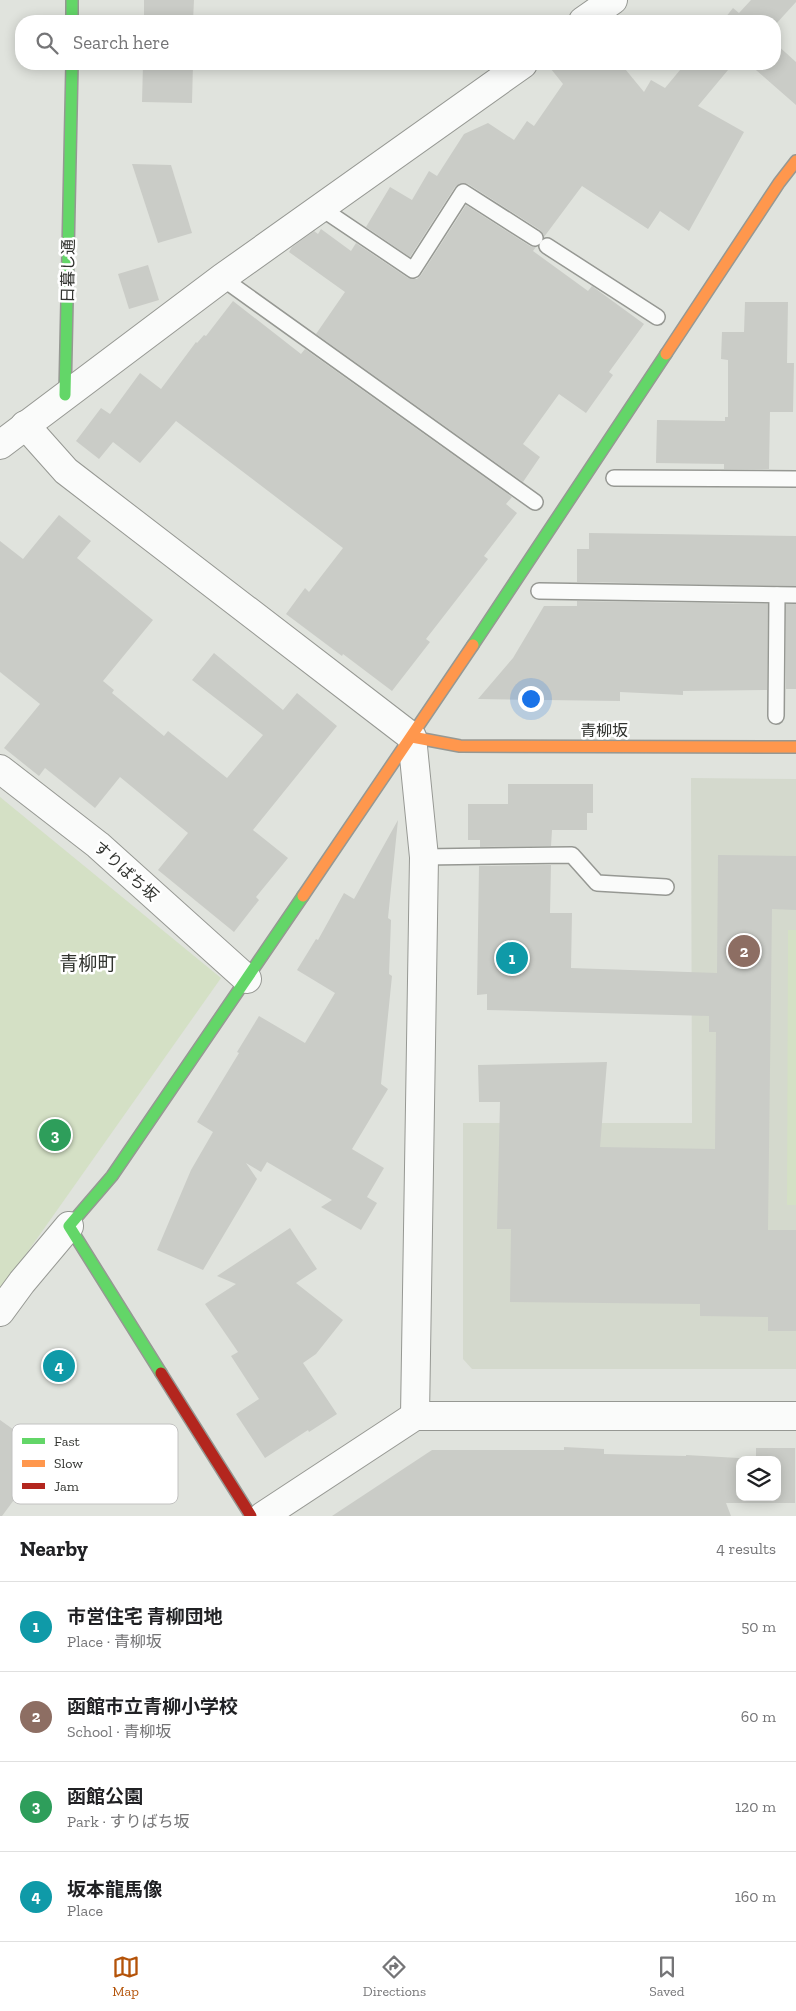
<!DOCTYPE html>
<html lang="en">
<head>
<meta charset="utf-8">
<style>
	:root { --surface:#fff; --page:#f6f6f6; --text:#202124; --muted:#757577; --line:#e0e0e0; --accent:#b45309 }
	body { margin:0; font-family:"Zilla Slab","Noto Sans JP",serif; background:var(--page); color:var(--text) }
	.controls { position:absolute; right:15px; bottom:15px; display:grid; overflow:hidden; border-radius:10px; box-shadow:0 2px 12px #0003 }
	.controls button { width:45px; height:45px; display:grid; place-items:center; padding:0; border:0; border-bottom:1px solid var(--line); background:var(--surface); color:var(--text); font:25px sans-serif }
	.you { position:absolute; left:530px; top:698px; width:18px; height:18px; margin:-12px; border:4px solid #fff; border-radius:50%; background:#1a73e8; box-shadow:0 0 0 8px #1a73e833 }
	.badge { display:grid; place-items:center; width:32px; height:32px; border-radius:50%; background:var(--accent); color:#fff; font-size:16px; font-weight:700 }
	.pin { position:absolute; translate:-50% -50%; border:2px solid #fff; box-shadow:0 1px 5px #0006 }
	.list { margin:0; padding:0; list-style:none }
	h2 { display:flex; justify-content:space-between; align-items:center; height:65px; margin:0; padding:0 20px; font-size:21px }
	h2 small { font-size:16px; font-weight:400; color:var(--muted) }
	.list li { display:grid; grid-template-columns:32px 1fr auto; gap:15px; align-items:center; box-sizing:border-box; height:90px; padding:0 20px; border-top:1px solid var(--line) }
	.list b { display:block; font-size:19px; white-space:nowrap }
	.list p { margin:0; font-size:16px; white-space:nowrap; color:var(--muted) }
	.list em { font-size:16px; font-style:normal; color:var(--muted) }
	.icon { flex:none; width:28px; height:28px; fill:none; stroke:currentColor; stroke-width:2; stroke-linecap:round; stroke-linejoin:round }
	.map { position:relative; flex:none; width:796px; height:1516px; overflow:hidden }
	.search { position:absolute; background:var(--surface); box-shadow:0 2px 12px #0003; left:15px; right:15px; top:15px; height:55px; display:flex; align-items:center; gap:12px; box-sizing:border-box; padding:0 18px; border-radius:20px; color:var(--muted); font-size:19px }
	.sheet { height:425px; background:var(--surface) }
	nav { display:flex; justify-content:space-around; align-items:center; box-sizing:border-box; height:70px; border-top:1px solid var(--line); background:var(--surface); font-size:14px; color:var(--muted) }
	nav a { display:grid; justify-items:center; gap:2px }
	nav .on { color:var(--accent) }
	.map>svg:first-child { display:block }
	.built { fill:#d4d9cd }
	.green { fill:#d4e0c5 }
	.building { fill:#caccc7; fill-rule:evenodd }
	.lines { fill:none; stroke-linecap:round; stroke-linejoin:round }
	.lane-casing { stroke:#969893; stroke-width:18 }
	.street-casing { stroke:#969893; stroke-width:30 }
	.fast-casing { stroke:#969893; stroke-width:14 }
	.slow-casing { stroke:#969893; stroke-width:14 }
	.jam-casing { stroke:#969893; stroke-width:14 }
	.lane { stroke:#fafbfa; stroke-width:15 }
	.street { stroke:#fafbfa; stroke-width:28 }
	.fast { stroke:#63d668; stroke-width:11 }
	.slow { stroke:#ff974d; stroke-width:11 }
	.jam { stroke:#b3261e; stroke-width:11 }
	.labels { text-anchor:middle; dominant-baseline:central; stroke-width:5; stroke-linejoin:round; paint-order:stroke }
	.street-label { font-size:16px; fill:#323430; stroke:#fff }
	.quarter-label { font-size:19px; fill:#323430; stroke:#fff }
	.key { fill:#fff; stroke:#c2c2c1; stroke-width:1 }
	.key-label { font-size:14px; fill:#323430 }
</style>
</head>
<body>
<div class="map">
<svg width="796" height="1516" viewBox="0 0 796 1516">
	<rect width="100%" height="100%" fill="#e0e3dd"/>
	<polygon class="built" points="691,778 796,779 796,1369 472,1369 463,1359 463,1123 692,1123"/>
	<g class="green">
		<polygon points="0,797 221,978 0,1291"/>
		<polygon points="788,930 796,930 796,1205 787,1205"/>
	</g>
	<g class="building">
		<polygon points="144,0 194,0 193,21 144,21"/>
		<polygon points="751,0 796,0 796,2 775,25 775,21 720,21 724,17 725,18 733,8 739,13"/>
		<polygon points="775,43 796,62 796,105 749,64 775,64"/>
		<polygon points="143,64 193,64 192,103 142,102"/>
		<polygon points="547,64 621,64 644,92 651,80 665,88 685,64 733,64 698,106 744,132 689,231 660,211 648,229 582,186 544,237 540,230 468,184 463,183 455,187 410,257 366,227 390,187 412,200 429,171 437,176 464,134 488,123 514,140 527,121 534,126 563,84"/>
		<polygon points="132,164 171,165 192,233 158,243"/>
		<polygon points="466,205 530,246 536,247 533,251 588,291 592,286 644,324 609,372 613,375 586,413 559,394 523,444 540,457 523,482 316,334 345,292 289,252 292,247 314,231 318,234 321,229 351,251 356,243 408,278 417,279 421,275"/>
		<polygon points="148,265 159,300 129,309 118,274"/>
		<polygon points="233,301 301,354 305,349 512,497 506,504 517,513 484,556 488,559 426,639 430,642 392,691 343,654 342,656 286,614 305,588 309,592 343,548 176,421 140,463 113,442 99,459 76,441 101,408 110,414 140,373 161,389 196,342 197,343 204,335 206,336"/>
		<polygon points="745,302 788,302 787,363 794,363 793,412 770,412 769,469 724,469 724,464 656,463 657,420 725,421 725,417 728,417 728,360 721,359 722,332 744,332"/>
		<polygon points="59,515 91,541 77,558 153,620 103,681 114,690 112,693 164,736 168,731 227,778 263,735 192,680 214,653 283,710 297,693 337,726 253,830 288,858 256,897 259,900 234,932 158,870 188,833 120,777 95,808 45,768 39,776 4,748 40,704 0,672 0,541 23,559"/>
		<polygon points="589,533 796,536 796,586 577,582 577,549 589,549"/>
		<polygon points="577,601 768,604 767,690 683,691 683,695 620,692 620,701 478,699 513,658 544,606 577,606"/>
		<rect x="786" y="604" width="10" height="85"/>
		<polygon points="508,784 593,784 593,813 587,813 587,830 552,830 551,846 480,847 480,840 468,840 468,804 508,804"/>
		<polygon points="398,820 388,918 391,920 389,974 392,976 381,1084 388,1089 352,1149 384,1168 367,1197 377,1203 361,1230 321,1207 332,1200 267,1162 261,1172 246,1163 257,1179 203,1270 157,1250 191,1170 213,1132 197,1122 239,1053 237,1052 259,1016 305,1043 335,993 297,970 316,939 318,940 344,893 354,899"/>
		<polygon points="718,855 796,856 796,910 772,909 768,1230 796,1230 796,1331 768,1331 768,1317 700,1316 700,1304 510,1302 511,1229 497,1229 500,1102 479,1102 478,1065 607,1062 600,1147 715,1149 716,1032 709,1032 709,1016 487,1010 487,994 477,995 479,866 551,865 550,913 572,913 571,968 717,973"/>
		<polygon points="290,1228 317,1269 296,1283 343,1320 316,1354 303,1363 337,1414 309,1432 308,1430 265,1458 236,1414 259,1399 231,1356 238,1352 205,1304 236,1284 217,1276"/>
		<polygon points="0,1420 48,1454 2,1516 0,1516"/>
		<path d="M564,1447L604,1449V1454L686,1456V1455L756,1459V1448H795V1503H726L731,1516H332L432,1450H564ZM740,1460H777V1497H740Z"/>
	</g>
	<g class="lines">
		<g class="lane-casing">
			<g id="lane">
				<polyline points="321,208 413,270 463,192 535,238"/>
				<polyline points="547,246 657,317"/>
				<polyline points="222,278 535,502"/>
				<polyline points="614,478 796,479"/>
				<polyline points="539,591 796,595"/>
				<polyline points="776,716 777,595"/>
				<polyline points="424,857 572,855 597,883 666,887"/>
			</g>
		</g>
		<g class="street-casing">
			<g id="street">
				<polyline points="583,21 613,0"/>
				<polyline points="25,425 66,471 412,737 424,857 415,1416"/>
				<polyline points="0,445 222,278 523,64"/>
				<polyline points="0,769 98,845 247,979"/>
				<polyline points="0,1312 22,1282 69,1226"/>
				<polyline points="263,1516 415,1416 796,1416"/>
			</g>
		</g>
		<g class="fast-casing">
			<g id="fast">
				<polyline points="72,0 72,21"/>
				<polyline points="65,395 72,64"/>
				<polyline points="473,645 666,354"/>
				<polyline points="161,1373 69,1226 112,1176 303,896"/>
			</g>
		</g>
		<g class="slow-casing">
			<g id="slow">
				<polyline points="666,354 779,183 796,161"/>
				<polyline points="412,737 460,746 796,747"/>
				<polyline points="303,896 473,645"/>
			</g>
		</g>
		<g class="jam-casing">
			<polyline id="jam" points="161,1373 251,1516"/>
		</g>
		<use href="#lane" class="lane"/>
		<use href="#street" class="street"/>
		<use href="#fast" class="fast"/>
		<use href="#slow" class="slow"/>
		<use href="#jam" class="jam"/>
	</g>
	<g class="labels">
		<g class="street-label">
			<text transform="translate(68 271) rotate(-89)">日暮し通</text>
			<text x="604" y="730">青柳坂</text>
			<text transform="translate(126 871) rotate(42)">すりばち坂</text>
		</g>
		<g class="quarter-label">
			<text x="88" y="963">青柳町</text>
		</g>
	</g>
	<rect x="12" y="1424" width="166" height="80" rx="8" class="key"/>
	<rect x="22" y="1438" width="23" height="6" fill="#63d668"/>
	<rect x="22" y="1460" width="23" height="7" fill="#ff974d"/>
	<rect x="22" y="1483" width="23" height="6" fill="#b3261e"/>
	<g class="key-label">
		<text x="54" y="1446">Fast</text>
		<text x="54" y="1468">Slow</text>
		<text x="54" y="1491">Jam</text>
	</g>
</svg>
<div class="controls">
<button><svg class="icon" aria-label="layers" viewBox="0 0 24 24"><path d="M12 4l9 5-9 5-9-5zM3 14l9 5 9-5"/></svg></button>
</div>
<div class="you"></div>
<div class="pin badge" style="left:512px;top:958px;background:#0f9aa8">1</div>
<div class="pin badge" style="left:744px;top:951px;background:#8d6e63">2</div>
<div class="pin badge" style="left:55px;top:1135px;background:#2e9e5b">3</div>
<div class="pin badge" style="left:59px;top:1366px;background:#0f9aa8">4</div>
<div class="search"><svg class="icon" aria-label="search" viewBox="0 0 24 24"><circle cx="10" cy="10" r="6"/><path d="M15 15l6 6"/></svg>Search here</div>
</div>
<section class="sheet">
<h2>Nearby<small>4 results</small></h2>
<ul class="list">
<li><span class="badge" style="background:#0f9aa8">1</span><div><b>市営住宅 青柳団地</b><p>Place · 青柳坂</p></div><em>50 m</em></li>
<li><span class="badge" style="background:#8d6e63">2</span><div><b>函館市立青柳小学校</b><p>School · 青柳坂</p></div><em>60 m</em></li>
<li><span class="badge" style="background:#2e9e5b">3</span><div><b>函館公園</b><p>Park · すりばち坂</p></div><em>120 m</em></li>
<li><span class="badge" style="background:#0f9aa8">4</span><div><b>坂本龍馬像</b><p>Place</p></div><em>160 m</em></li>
</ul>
</section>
<nav>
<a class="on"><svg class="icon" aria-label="map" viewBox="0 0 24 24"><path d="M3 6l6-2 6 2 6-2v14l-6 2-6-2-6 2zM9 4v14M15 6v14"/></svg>Map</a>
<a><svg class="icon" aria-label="directions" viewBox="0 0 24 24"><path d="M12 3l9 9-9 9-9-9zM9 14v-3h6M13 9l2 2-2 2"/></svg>Directions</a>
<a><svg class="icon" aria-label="saved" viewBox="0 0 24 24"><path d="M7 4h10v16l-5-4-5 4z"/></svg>Saved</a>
</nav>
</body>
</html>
